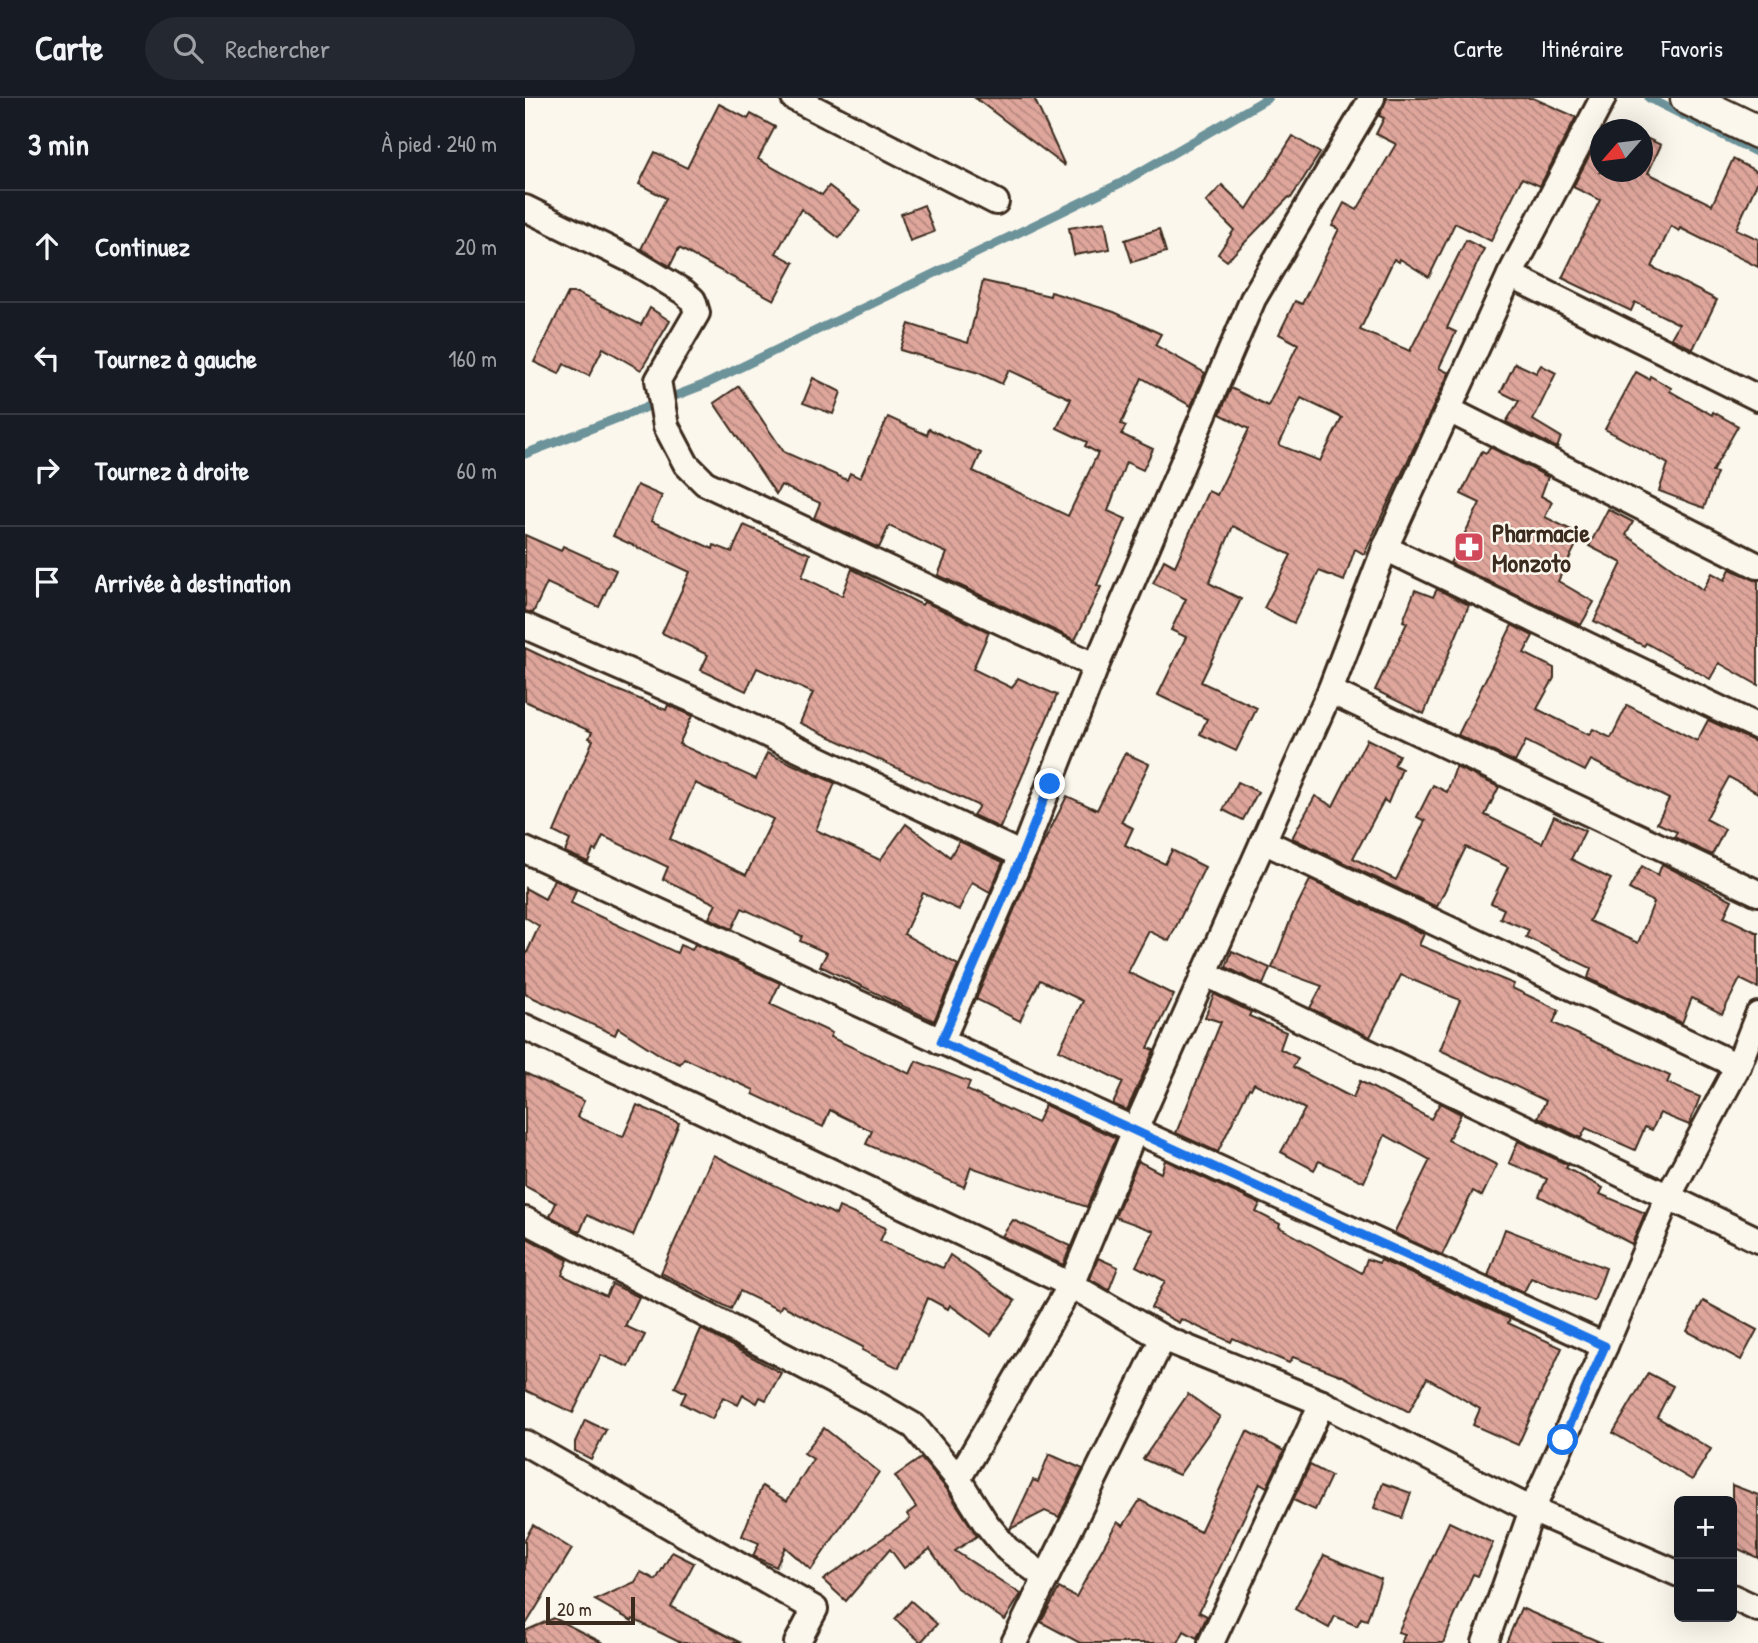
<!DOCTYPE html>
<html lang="fr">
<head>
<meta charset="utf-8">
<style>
	:root { --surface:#171b24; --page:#242831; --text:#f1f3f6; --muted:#9ea1a6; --line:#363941 }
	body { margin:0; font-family:"Patrick Hand",sans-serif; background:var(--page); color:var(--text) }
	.controls { position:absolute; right:21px; bottom:21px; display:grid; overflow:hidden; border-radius:10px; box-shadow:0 7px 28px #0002 }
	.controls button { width:63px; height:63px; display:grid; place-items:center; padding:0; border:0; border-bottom:2px solid var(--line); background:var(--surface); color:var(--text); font:35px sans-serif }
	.compass { position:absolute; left:1065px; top:21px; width:63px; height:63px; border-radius:50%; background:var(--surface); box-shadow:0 7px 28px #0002; rotate:242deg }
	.scale { position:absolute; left:21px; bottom:18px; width:89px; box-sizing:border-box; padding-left:7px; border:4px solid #3b2a1e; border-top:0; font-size:19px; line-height:24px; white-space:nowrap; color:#3b2a1e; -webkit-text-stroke:5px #fbf7ec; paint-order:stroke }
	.stop { position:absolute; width:21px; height:21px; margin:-16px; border:5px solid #1a73e8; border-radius:50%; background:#fff }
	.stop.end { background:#1a73e8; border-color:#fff; box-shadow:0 2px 7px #0008 }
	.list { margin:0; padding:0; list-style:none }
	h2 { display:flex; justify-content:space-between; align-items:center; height:91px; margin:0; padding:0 28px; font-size:30px }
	h2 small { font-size:23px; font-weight:400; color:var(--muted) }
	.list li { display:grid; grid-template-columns:46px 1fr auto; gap:21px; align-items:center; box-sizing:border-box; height:112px; padding:0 28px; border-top:2px solid var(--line) }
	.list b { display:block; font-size:26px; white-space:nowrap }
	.list em { font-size:23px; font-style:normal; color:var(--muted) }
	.icon { flex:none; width:38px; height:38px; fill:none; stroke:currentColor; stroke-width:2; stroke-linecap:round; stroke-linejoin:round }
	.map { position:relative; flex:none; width:1233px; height:1545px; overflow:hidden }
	header { display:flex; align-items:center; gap:42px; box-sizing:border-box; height:98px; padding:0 35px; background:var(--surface); border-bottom:2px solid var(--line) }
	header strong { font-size:33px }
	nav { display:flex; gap:38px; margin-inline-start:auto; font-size:24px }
	.search { width:490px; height:63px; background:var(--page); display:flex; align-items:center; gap:18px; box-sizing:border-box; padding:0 24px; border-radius:38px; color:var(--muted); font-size:26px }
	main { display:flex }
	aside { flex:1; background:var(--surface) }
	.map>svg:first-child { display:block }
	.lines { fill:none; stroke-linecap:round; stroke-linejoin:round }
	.stream { stroke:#6c929a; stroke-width:9 }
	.building { fill:url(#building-back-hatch); stroke:#3b2a1e; stroke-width:2; fill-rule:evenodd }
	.minor-casing { stroke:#3b2a1e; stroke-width:30 }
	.tertiary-casing { stroke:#3b2a1e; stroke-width:37 }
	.minor { stroke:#fbf7ec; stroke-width:24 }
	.tertiary { stroke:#fbf7ec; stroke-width:32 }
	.route { stroke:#1a73e8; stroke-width:9 }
	.labels { text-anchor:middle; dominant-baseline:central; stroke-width:5; stroke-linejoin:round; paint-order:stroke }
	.poi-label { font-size:26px; font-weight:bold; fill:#3b2a1e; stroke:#fbf7ec; text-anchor:start }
</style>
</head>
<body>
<header>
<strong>Carte</strong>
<div class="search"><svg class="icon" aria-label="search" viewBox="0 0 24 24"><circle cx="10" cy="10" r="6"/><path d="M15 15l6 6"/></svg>Rechercher</div>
<nav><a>Carte</a><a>Itinéraire</a><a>Favoris</a></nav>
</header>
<main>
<aside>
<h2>3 min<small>À pied · 240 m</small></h2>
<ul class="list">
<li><svg class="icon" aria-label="ahead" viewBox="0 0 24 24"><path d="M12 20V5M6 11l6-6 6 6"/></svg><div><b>Continuez</b></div><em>20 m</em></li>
<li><svg class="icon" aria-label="left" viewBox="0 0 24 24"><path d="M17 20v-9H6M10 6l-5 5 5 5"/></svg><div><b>Tournez à gauche</b></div><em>160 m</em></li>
<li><svg class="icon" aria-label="right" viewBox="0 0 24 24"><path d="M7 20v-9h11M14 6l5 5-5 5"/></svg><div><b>Tournez à droite</b></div><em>60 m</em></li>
<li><svg class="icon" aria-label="arrive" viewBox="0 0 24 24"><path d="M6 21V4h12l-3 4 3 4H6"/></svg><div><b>Arrivée à destination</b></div></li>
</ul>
</aside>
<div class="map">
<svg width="1233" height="1545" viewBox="0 0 1233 1545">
	<defs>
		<pattern id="building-back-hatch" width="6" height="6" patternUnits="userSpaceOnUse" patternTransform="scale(1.75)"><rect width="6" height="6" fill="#dfa69c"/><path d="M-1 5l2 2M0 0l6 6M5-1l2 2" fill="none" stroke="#b6877f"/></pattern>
	</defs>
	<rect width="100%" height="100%" fill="#fbf7ec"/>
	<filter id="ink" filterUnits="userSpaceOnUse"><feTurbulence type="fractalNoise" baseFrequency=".0143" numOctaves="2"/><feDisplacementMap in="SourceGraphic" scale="14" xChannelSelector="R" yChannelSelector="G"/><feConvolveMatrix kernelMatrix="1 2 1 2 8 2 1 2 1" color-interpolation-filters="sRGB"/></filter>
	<g filter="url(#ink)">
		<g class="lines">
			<g class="stream">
				<polyline points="1124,0 1233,55"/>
				<polyline points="0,356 181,286 598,84 743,0"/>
			</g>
		</g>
		<g class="building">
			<polygon points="450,0 509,0 540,68"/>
			<path d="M862,0H1008L1051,19L1015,88L997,80L966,143L930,125L904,179L875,161L874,164L869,161L835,232L885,253L941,142L959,151L922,230L931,234L914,270L924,275L839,456L830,451L819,483L794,473L769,525L739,510L766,457L708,428L684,485L716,501L676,584L732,610L711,653L675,636L682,621L633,597L661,539L646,532L661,501L628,485L639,462L650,468L683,393L692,397L724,331L695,316L706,290L743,308L773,246L754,236L770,203L777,206L814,131L807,128L819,105L832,112L871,46L851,36L859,20L854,18ZM776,300L817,320L795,363L754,347Z"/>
			<polygon points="194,6 223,21 226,16 250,29 233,61 297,97 304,88 335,112 314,140 276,111 251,155 269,165 249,202 154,150 145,168 116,151 141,100 114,86 130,54 162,70"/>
			<polygon points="1075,37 1075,74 1117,74 1117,38 1136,47 1123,75 1187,107 1208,61 1233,74 1233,83 1211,131 1233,141 1233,169 1155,130 1154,133 1146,128 1127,169 1192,202 1168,251 1146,240 1154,226 1110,204 1106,213 1037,180 1075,102 1048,89"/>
			<polygon points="768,38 795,55 766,100 764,99 702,163 693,156 709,132 681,104 697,87 722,111"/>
			<polygon points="399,107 409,134 385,143 376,116"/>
			<polygon points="580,124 585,151 549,157 544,130"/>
			<polygon points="634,131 641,154 607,164 600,142"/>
			<polygon points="458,183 525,198 526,194 589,214 636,236 630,247 680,275 666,308 617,280 596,326 601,328 596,336 628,351 618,372 601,364 583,413 601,421 572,487 576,489 550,542 413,477 422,455 364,428 354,450 289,420 295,405 256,387 251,396 189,305 214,288 259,354 322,382 325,375 335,380 363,319 402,337 404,331 456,355 448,373 543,418 573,355 560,348 562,344 532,330 546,301 484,272 477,286 454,275 375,252 384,226 443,245"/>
			<polygon points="43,195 52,195 116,227 125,210 145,223 116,272 78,250 64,278 39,266 34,276 9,264"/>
			<polygon points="990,265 1011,275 1016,267 1031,275 1008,322 1036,339 1032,350 981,324 994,303 976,294"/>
			<polygon points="1111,274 1124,281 1125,278 1146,290 1145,293 1187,317 1188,314 1213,328 1187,374 1192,375 1179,410 1134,393 1143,366 1080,331"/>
			<polygon points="288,280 316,294 308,316 278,305"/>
			<polygon points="965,349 1023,379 1016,398 1027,404 1020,419 1056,437 1033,483 1069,504 1056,527 925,465 955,405 936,396 957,353 961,355"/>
			<polygon points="112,387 137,398 126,423 188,451 189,447 207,454 219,427 285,456 277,479 317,498 327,471 397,507 399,504 402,505 464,534 448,571 487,590 493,580 532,597 475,730 448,717 454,708 275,625 288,595 232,570 221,593 176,572 183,557 137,535 165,474 88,438"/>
			<polygon points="1083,411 1108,424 1101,437 1178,492 1187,475 1200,482 1205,471 1233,483 1233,587 1194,565 1185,581 1121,545 1119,548 1069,523 1097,465 1064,448"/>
			<polygon points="0,437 36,453 38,448 91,472 74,509 22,485 8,515 0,513"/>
			<polygon points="912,491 944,507 899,616 850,592 882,525 878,523 890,492 908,499"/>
			<polygon points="987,527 1008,538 999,555 1029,570 1029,580 1012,611 1064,637 1068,631 1086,640 1102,607 1172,643 1183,622 1233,645 1233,695 1204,679 1181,721 1200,731 1187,757 1149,739 1152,734 1132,725 1144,701 1066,662 1060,673 1001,643 990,664 933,637"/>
			<path d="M0,550L63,580L141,612L143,607L167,618L154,646L231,681L242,655L310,685L291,732L355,762L381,726L425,759L434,743L478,764L465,794L447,784L434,812L398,795L379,836L433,867L409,923L295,868L302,855L275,843L277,838L217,810L207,831L184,820L191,806L138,781L143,769L78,738L71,753L68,752L63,764L40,754L45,742L29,734L68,642L64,640L67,634L0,603ZM170,685L248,721L221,777L145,741Z"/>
			<polygon points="842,641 874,657 869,667 877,671 863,705 859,702 828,760 871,782 900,723 892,719 908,687 922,694 931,669 974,689 960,717 1017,745 1029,718 1060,733 1046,761 1086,781 1064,823 1113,845 1129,804 1104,791 1117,768 1133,777 1137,766 1207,802 1199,819 1233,835 1233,890 1215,881 1197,916 1167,900 1157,925 1063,880 1066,870 1001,839 1004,832 975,820 979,811 966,805 983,769 941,749 912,809 767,740 790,698 808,708"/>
			<polygon points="600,655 624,666 596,724 608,730 600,747 640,766 647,752 680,769 644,843 624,833 603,874 649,897 623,950 629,952 602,1012 588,1006 598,984 534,952 558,903 515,882 495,923 451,901 514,754 542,698 572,712"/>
			<polygon points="713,684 733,694 718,722 698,712"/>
			<polygon points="29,781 51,792 46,805 152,855 155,847 167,852 170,846 255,885 245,906 307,935 305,939 385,976 391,963 445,984 442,992 512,1025 520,1007 591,1040 562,1109 446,1069 439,1089 341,1046 347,1033 305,1012 298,1029 228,996 229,992 159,960 155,966 137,958 93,930 90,937 0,896 0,859 14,828 0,819 0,790 20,801"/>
			<polygon points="785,782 899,836 894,847 989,886 987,890 1034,912 1028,925 1145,978 1142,985 1175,999 1164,1027 1135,1015 1127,1032 1120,1029 1110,1052 1061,1030 1056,1040 1013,1019 1021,1003 915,952 935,902 876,877 845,939 785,910 797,888 747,870 767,818"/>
			<polygon points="707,853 745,870 738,887 701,869"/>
			<polygon points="689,896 726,914 724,918 761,934 755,951 773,960 768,969 828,1000 835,983 906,1021 915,1005 936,1016 923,1042 972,1067 957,1098 948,1093 917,1157 869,1135 905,1062 860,1037 839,1084 794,1063 789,1072 756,1054 780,1011 729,985 726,991 724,990 693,1054 651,1035 696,924 680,919"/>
			<polygon points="0,975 59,1003 52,1019 98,1039 112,1007 154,1025 108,1138 62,1117 55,1134 25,1118 31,1105 0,1088"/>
			<polygon points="993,1043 1043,1067 1041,1070 1078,1090 1075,1096 1120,1115 1107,1146 1014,1098 1022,1081 984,1065"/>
			<polygon points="188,1057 311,1117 314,1109 361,1130 355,1143 418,1170 425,1157 490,1203 466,1237 425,1207 423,1211 403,1200 374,1270 337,1252 338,1249 257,1207 254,1212 215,1193 206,1211 136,1175"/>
			<polygon points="640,1062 735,1106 731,1114 755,1126 754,1129 837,1175 842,1161 854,1165 856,1162 985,1221 983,1225 1037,1250 993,1347 948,1327 955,1311 902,1280 884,1314 818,1278 768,1259 764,1265 708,1240 706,1244 656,1221 654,1225 626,1210 640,1183 611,1168 629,1133 590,1119 613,1063 636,1075"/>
			<polygon points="488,1122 546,1148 538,1167 477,1138"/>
			<polygon points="980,1131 1081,1170 1069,1203 1006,1180 999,1194 963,1178"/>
			<polygon points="0,1139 43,1162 37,1177 81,1198 87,1186 114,1199 100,1228 120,1237 104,1269 76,1257 48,1315 0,1292"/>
			<polygon points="573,1160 593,1169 584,1192 565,1181"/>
			<polygon points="1178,1203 1232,1232 1216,1262 1162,1233"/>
			<polygon points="176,1231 256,1275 241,1302 235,1299 232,1305 218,1297 213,1307 198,1299 187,1321 156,1305 161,1295 150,1289"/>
			<polygon points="1123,1275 1148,1288 1132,1319 1186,1351 1167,1382 1088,1335"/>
			<polygon points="663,1296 695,1319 654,1377 618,1361"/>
			<polygon points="60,1322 81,1332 66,1361 50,1353 50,1344"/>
			<polygon points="299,1330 354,1374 286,1472 260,1449 251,1469 228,1458 234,1445 217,1438 237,1388 262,1403 288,1361 279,1355"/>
			<polygon points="722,1333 759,1353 742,1389 735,1385 674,1514 682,1518 672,1540 659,1533 653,1545 555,1545 516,1524 534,1490 551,1499 592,1424 598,1428 615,1402 675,1434"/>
			<polygon points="524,1356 558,1371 534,1419 520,1413 485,1431 508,1382 513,1384"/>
			<polygon points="396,1360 421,1390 452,1438 430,1453 496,1496 480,1522 432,1490 405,1451 379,1470 365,1451 321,1503 298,1482 385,1421 382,1416 391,1409 370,1378"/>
			<polygon points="785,1367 806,1378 790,1412 768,1402"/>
			<polygon points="858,1385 886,1395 877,1420 849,1410"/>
			<polygon points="1207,1387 1233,1397 1233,1460 1207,1448"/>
			<polygon points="924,1424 968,1445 953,1478 948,1476 918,1545 876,1545 880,1536 873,1534"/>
			<polygon points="8,1427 47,1451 0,1528 0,1441"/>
			<polygon points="147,1454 169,1465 146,1509 216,1545 156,1545 108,1521 107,1523 70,1502 110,1484 116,1474 131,1482"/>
			<polygon points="799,1457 856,1481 842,1522 836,1520 832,1528 810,1518 804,1530 770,1511"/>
			<polygon points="386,1503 412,1526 396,1544 370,1521"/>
			<polygon points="996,1510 1077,1545 981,1545"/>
			<polygon points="29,1520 78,1545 0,1545 0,1533"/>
		</g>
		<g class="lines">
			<g class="minor-casing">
				<g id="minor">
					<polyline points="269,0 471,104"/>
					<polyline points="0,110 106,162 159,194 168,202 172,215 133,282 141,328 161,366 180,385 571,568"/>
					<polyline points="985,177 1233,300"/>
					<polyline points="924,312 1233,468"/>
					<polyline points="860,450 1233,629"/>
					<polyline points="0,528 182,608 497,757"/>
					<polyline points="805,593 1233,795"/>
					<polyline points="738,743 1213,968"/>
					<polyline points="0,752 1080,1248"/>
					<polyline points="679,875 1233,1142"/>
					<polyline points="0,929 546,1187 638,1240 797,1305 1007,1412 1154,1476"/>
					<polyline points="416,944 497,757 571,568 728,201 847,0"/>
					<polyline points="0,1122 351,1306 389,1328 433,1381 460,1424 482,1451 521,1480"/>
					<polyline points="0,1345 290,1511 272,1545"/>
					<polyline points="433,1381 546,1187 610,1032 805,593 860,450 985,177 1078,0"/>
					<polyline points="1207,1499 1233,1511"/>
					<polyline points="489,1545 638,1240"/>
					<polyline points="686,1545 797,1305"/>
					<polyline points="960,1545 1007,1412 1080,1248 1143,1099 1213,968 1233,917"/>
				</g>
			</g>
			<g class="tertiary-casing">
				<polyline id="tertiary" points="1162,0 1233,34"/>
			</g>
			<use href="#minor" class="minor"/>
			<use href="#tertiary" class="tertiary"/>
		</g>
	</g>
	<g class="lines" filter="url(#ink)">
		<polyline class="route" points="525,686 497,757 416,944 1080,1248 1038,1342"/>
	</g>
	<defs>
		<g id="pharmacy-square" transform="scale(1.575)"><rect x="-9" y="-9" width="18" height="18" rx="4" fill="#d1495b" stroke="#fbf7ec"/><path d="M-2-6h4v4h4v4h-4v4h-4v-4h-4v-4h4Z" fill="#fff"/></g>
	</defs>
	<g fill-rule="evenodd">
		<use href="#pharmacy-square" x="944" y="449"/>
	</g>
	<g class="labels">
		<g class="poi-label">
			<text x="967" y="434">Pharmacie<tspan x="967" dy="30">Monzoto</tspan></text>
		</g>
	</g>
</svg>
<div class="controls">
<button>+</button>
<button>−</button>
</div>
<svg class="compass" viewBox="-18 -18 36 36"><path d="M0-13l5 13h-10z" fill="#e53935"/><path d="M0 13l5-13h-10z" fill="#9ea1a6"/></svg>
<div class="scale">20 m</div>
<div class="stop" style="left:1038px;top:1342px"></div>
<div class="stop end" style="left:525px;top:686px"></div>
</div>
</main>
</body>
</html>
